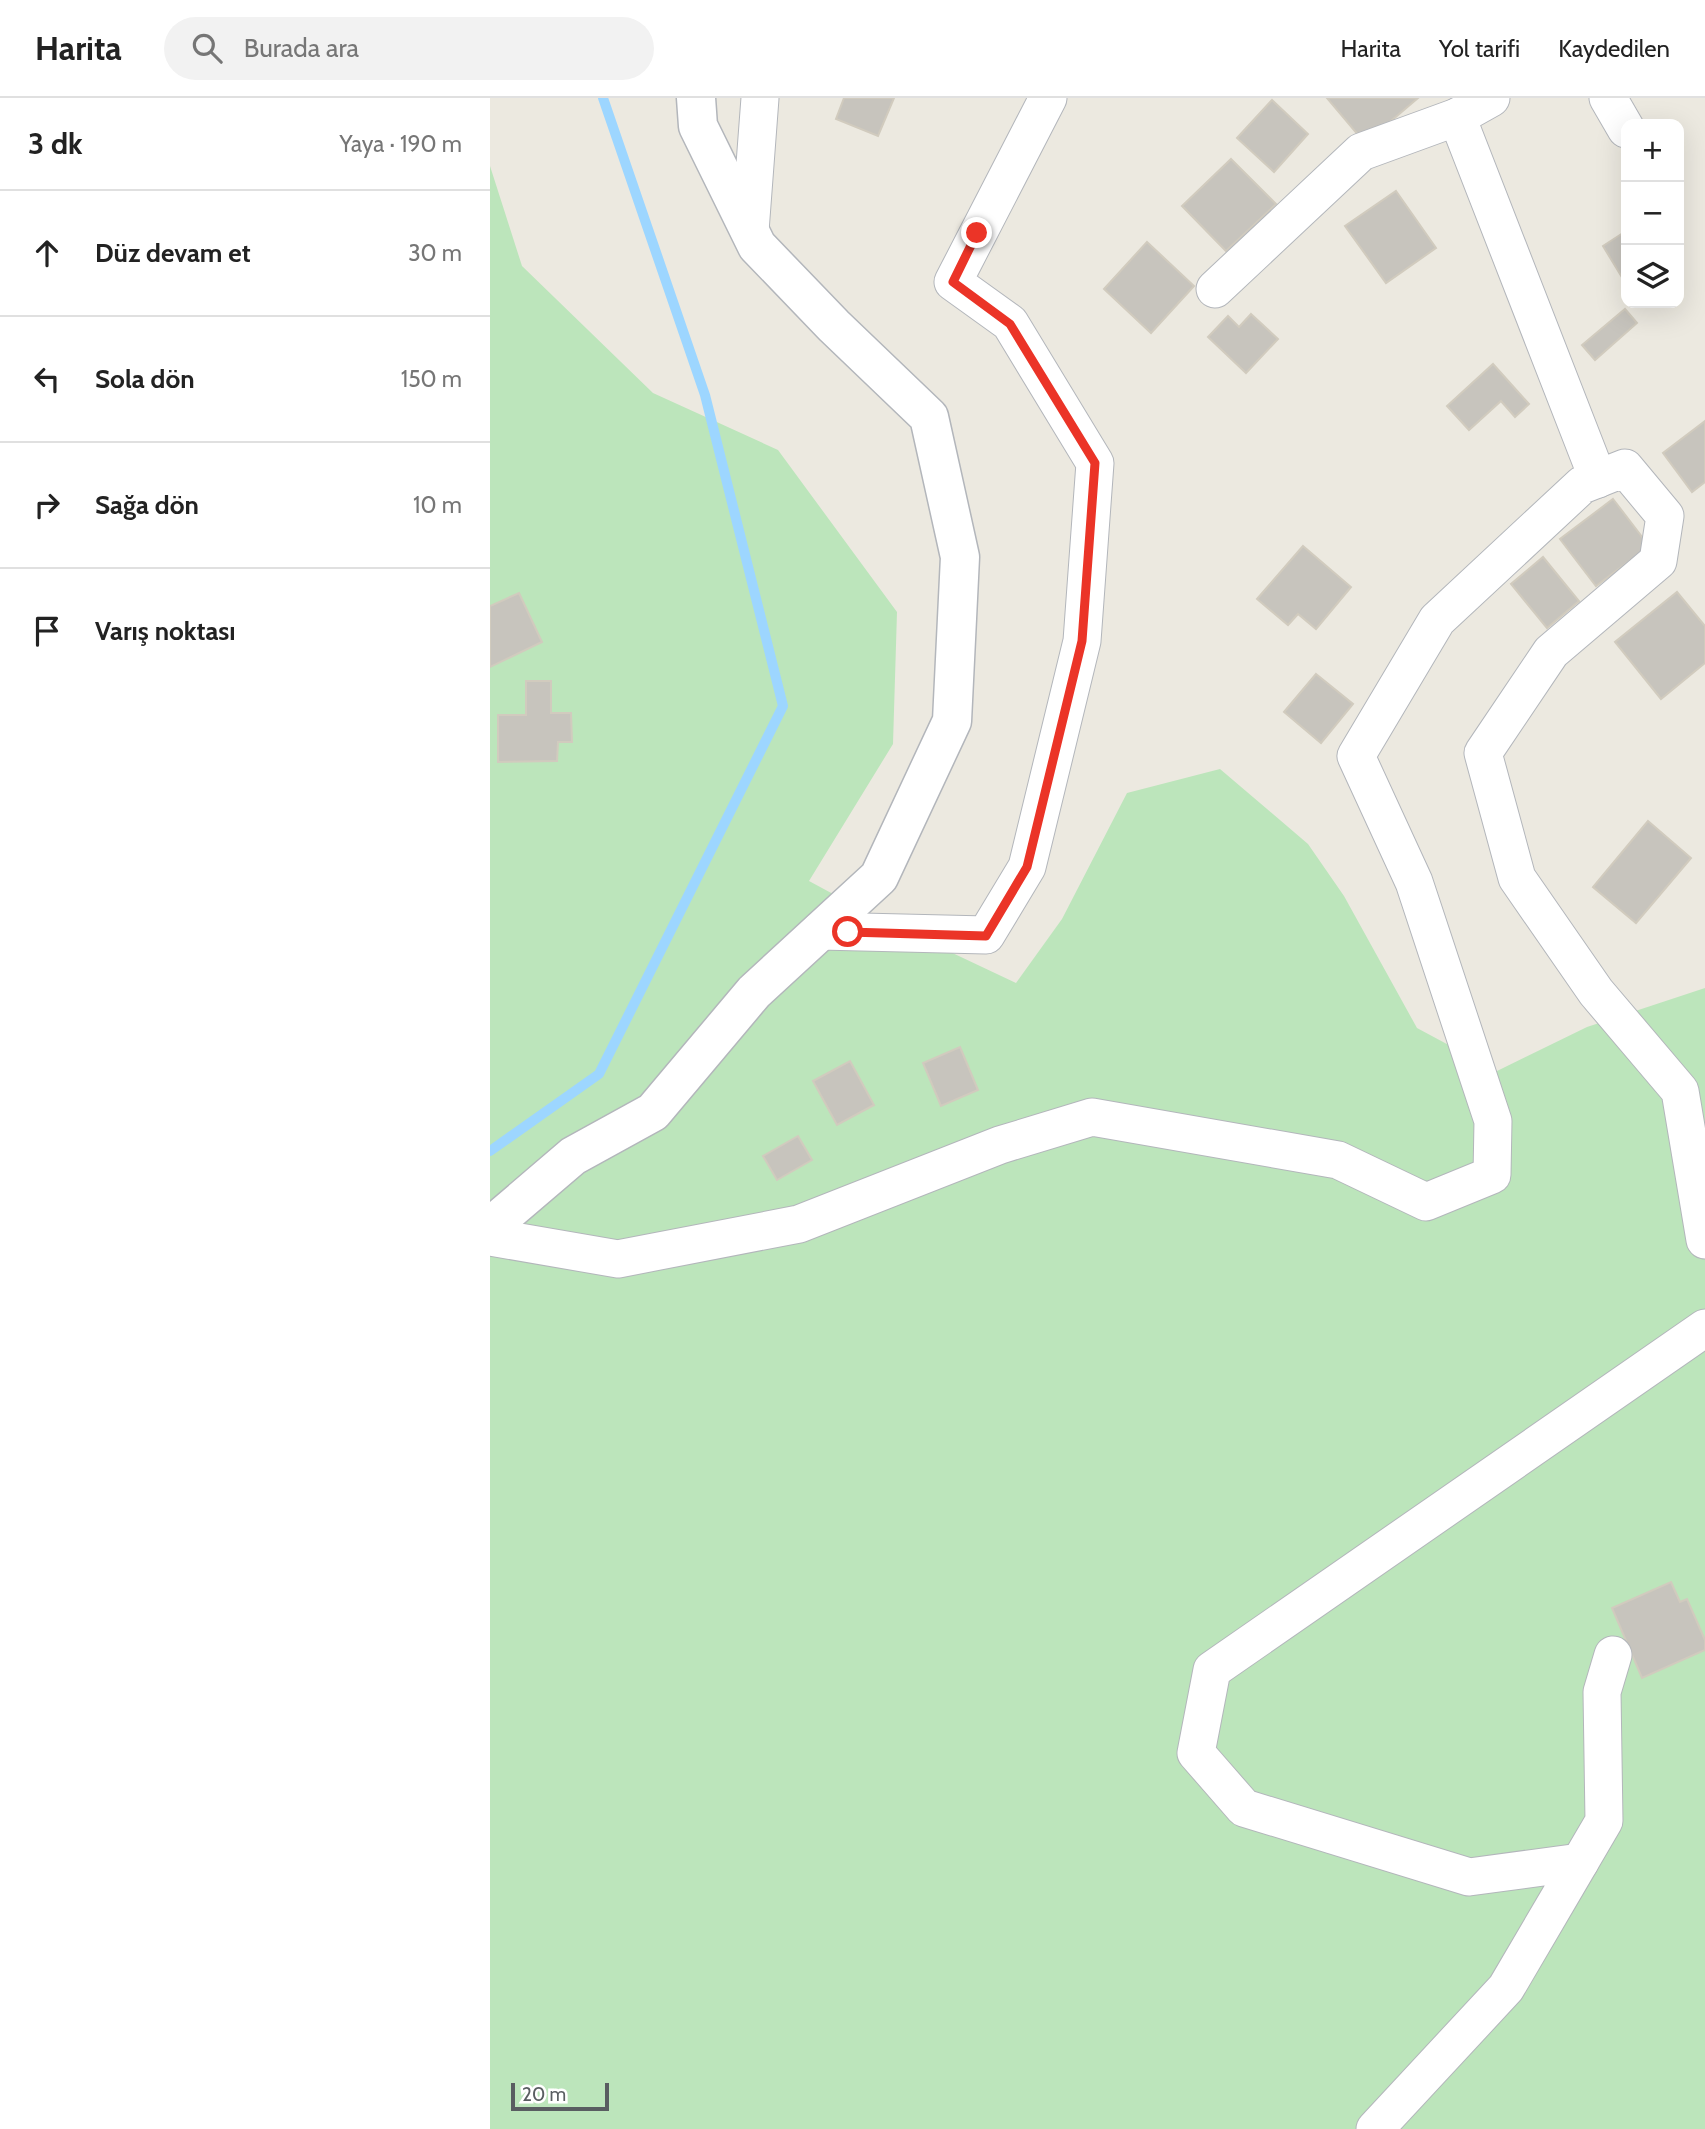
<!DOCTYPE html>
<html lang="tr">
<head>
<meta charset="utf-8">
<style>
	:root { --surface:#fff; --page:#f2f2f2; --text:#222; --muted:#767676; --line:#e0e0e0 }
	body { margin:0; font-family:Cabin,sans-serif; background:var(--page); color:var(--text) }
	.controls { position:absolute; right:21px; top:21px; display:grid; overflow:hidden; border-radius:14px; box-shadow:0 7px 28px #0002 }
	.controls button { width:63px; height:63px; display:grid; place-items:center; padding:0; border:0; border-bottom:2px solid var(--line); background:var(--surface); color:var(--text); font:35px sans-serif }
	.scale { position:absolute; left:21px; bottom:18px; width:98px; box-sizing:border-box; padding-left:7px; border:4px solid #595d61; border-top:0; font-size:19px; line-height:24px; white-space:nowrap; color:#595d61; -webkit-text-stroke:5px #fff; paint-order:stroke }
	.stop { position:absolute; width:21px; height:21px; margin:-16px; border:5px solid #eb3427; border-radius:50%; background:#fff }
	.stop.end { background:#eb3427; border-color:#fff; box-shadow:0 2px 7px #0008 }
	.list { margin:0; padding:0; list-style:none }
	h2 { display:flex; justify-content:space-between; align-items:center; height:91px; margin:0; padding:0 28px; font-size:30px }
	h2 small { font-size:23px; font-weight:400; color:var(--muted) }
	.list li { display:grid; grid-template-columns:46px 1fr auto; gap:21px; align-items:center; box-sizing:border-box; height:126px; padding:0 28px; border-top:2px solid var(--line) }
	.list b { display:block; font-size:26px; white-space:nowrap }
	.list em { font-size:23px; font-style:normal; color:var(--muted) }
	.icon { flex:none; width:38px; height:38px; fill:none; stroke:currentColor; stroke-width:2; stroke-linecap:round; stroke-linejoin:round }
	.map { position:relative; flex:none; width:1215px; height:2031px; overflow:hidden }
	header { display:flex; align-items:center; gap:42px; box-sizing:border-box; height:98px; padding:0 35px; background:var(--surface); border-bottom:2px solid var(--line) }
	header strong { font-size:33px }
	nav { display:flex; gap:38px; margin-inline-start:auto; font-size:24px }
	.search { width:490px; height:63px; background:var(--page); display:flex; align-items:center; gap:18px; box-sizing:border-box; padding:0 24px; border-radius:38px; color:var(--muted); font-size:26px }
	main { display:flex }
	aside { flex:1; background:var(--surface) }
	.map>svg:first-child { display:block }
	.green { fill:#bce5bb }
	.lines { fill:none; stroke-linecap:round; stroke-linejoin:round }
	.stream { stroke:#9dd6ff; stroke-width:10 }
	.building { fill:#c7c4bd; stroke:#d1cbbe; stroke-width:2 }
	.minor-casing { stroke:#b3b6bb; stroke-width:39 }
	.tertiary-casing { stroke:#b3b6bb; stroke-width:41 }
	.minor { stroke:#fff; stroke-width:37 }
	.tertiary { stroke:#fff; stroke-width:38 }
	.route { stroke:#eb3427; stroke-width:9 }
</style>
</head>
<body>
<header>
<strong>Harita</strong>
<div class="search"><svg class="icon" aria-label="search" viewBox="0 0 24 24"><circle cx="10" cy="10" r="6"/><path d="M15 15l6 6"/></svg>Burada ara</div>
<nav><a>Harita</a><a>Yol tarifi</a><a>Kaydedilen</a></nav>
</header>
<main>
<aside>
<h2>3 dk<small>Yaya · 190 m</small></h2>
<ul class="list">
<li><svg class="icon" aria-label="ahead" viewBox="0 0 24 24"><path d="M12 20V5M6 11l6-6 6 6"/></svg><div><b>Düz devam et</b></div><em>30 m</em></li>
<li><svg class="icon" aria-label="left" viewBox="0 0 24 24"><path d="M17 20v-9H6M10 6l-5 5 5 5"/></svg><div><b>Sola dön</b></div><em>150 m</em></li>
<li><svg class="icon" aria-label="right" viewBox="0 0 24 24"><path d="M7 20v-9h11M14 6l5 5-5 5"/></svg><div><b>Sağa dön</b></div><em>10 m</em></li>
<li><svg class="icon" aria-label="arrive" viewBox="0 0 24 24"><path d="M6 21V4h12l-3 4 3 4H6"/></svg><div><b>Varış noktası</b></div></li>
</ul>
</aside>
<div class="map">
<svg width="1215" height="2031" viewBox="0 0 1215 2031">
	<rect width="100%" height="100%" fill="#ece9e0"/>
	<polygon class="green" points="0,68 32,168 163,295 288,352 407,514 403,646 319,783 382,817 526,885 572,821 637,695 730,671 818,746 854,798 927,930 1007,973 1097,929 1215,890 1215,2031 0,2031"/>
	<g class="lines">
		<polyline class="stream" points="0,1053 109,976 293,608 215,297 113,0"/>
	</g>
	<g class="building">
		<polygon points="354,0 404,0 388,38 346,21"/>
		<polygon points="837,0 928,0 875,45"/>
		<polygon points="782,2 818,36 784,74 747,40"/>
		<polygon points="741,61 786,106 736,153 692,108"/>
		<polygon points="906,93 946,150 896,185 855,128"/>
		<polygon points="1136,133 1136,186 1113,148"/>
		<polygon points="657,144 704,188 661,235 614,191"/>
		<polygon points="1135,211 1147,225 1105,262 1092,247"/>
		<polygon points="761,216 788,241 756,275 718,239 738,218 749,229"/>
		<polygon points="1003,266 1039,306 1025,319 1011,303 979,332 957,308"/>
		<polygon points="1215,323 1215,384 1202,394 1173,355"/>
		<polygon points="1123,401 1159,448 1106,488 1070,441"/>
		<polygon points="813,448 861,489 826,531 808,516 798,527 767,501"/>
		<polygon points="1053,459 1089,503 1057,530 1021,486"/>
		<polygon points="1187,494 1215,528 1215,565 1171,601 1125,544"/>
		<polygon points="29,495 52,544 0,569 0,508"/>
		<polygon points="826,576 863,606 831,645 794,614"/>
		<polygon points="36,583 61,583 61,615 81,615 82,644 68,644 67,663 8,664 8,617 36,617"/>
		<polygon points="1158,723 1201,760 1146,825 1103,789"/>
		<polygon points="470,949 488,992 451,1008 433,965"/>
		<polygon points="360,963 384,1007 347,1027 323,983"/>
		<polygon points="308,1038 322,1062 287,1082 273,1058"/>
		<polygon points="1181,1484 1190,1504 1197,1501 1215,1542 1215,1552 1152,1580 1122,1510"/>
	</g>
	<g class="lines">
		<g class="minor-casing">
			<g id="minor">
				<polyline points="1118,0 1136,31"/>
				<polyline points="967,19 1108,381"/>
				<polyline points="260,133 270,0"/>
				<polyline points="725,191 871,54 967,19 1001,0"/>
				<polyline points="330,833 496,837 537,769 592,543 605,365 520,225 463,184 558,0"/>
				<polyline points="0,1139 128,1161 309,1126 510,1047 602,1019 848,1062 936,1104 1002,1077 1003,1023 924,784 866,658 947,522 1092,387 1135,370 1175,418 1168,463 1061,554 993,655 1027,780 1106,894 1190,993 1215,1142"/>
				<polyline points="1090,1764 1114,1723 1112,1594 1123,1557"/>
				<polyline points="885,2031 1016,1890 1090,1764 979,1779 754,1710 706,1655 722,1572 1215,1230"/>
			</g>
		</g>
		<g class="tertiary-casing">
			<polyline id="tertiary" points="0,1129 83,1058 163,1014 264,894 389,779 462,623 470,459 439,319 344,228 267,148 208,28 206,0"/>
		</g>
		<use href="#minor" class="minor"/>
		<use href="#tertiary" class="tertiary"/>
	</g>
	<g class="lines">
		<polyline class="route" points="358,834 496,838 537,769 592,543 605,365 520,226 463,184 487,135"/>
	</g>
</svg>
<div class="controls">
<button>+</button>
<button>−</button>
<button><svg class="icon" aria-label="layers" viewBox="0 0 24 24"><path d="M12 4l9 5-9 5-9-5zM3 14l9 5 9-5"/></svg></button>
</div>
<div class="scale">20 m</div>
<div class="stop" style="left:358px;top:834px"></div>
<div class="stop end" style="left:487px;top:135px"></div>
</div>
</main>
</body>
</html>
